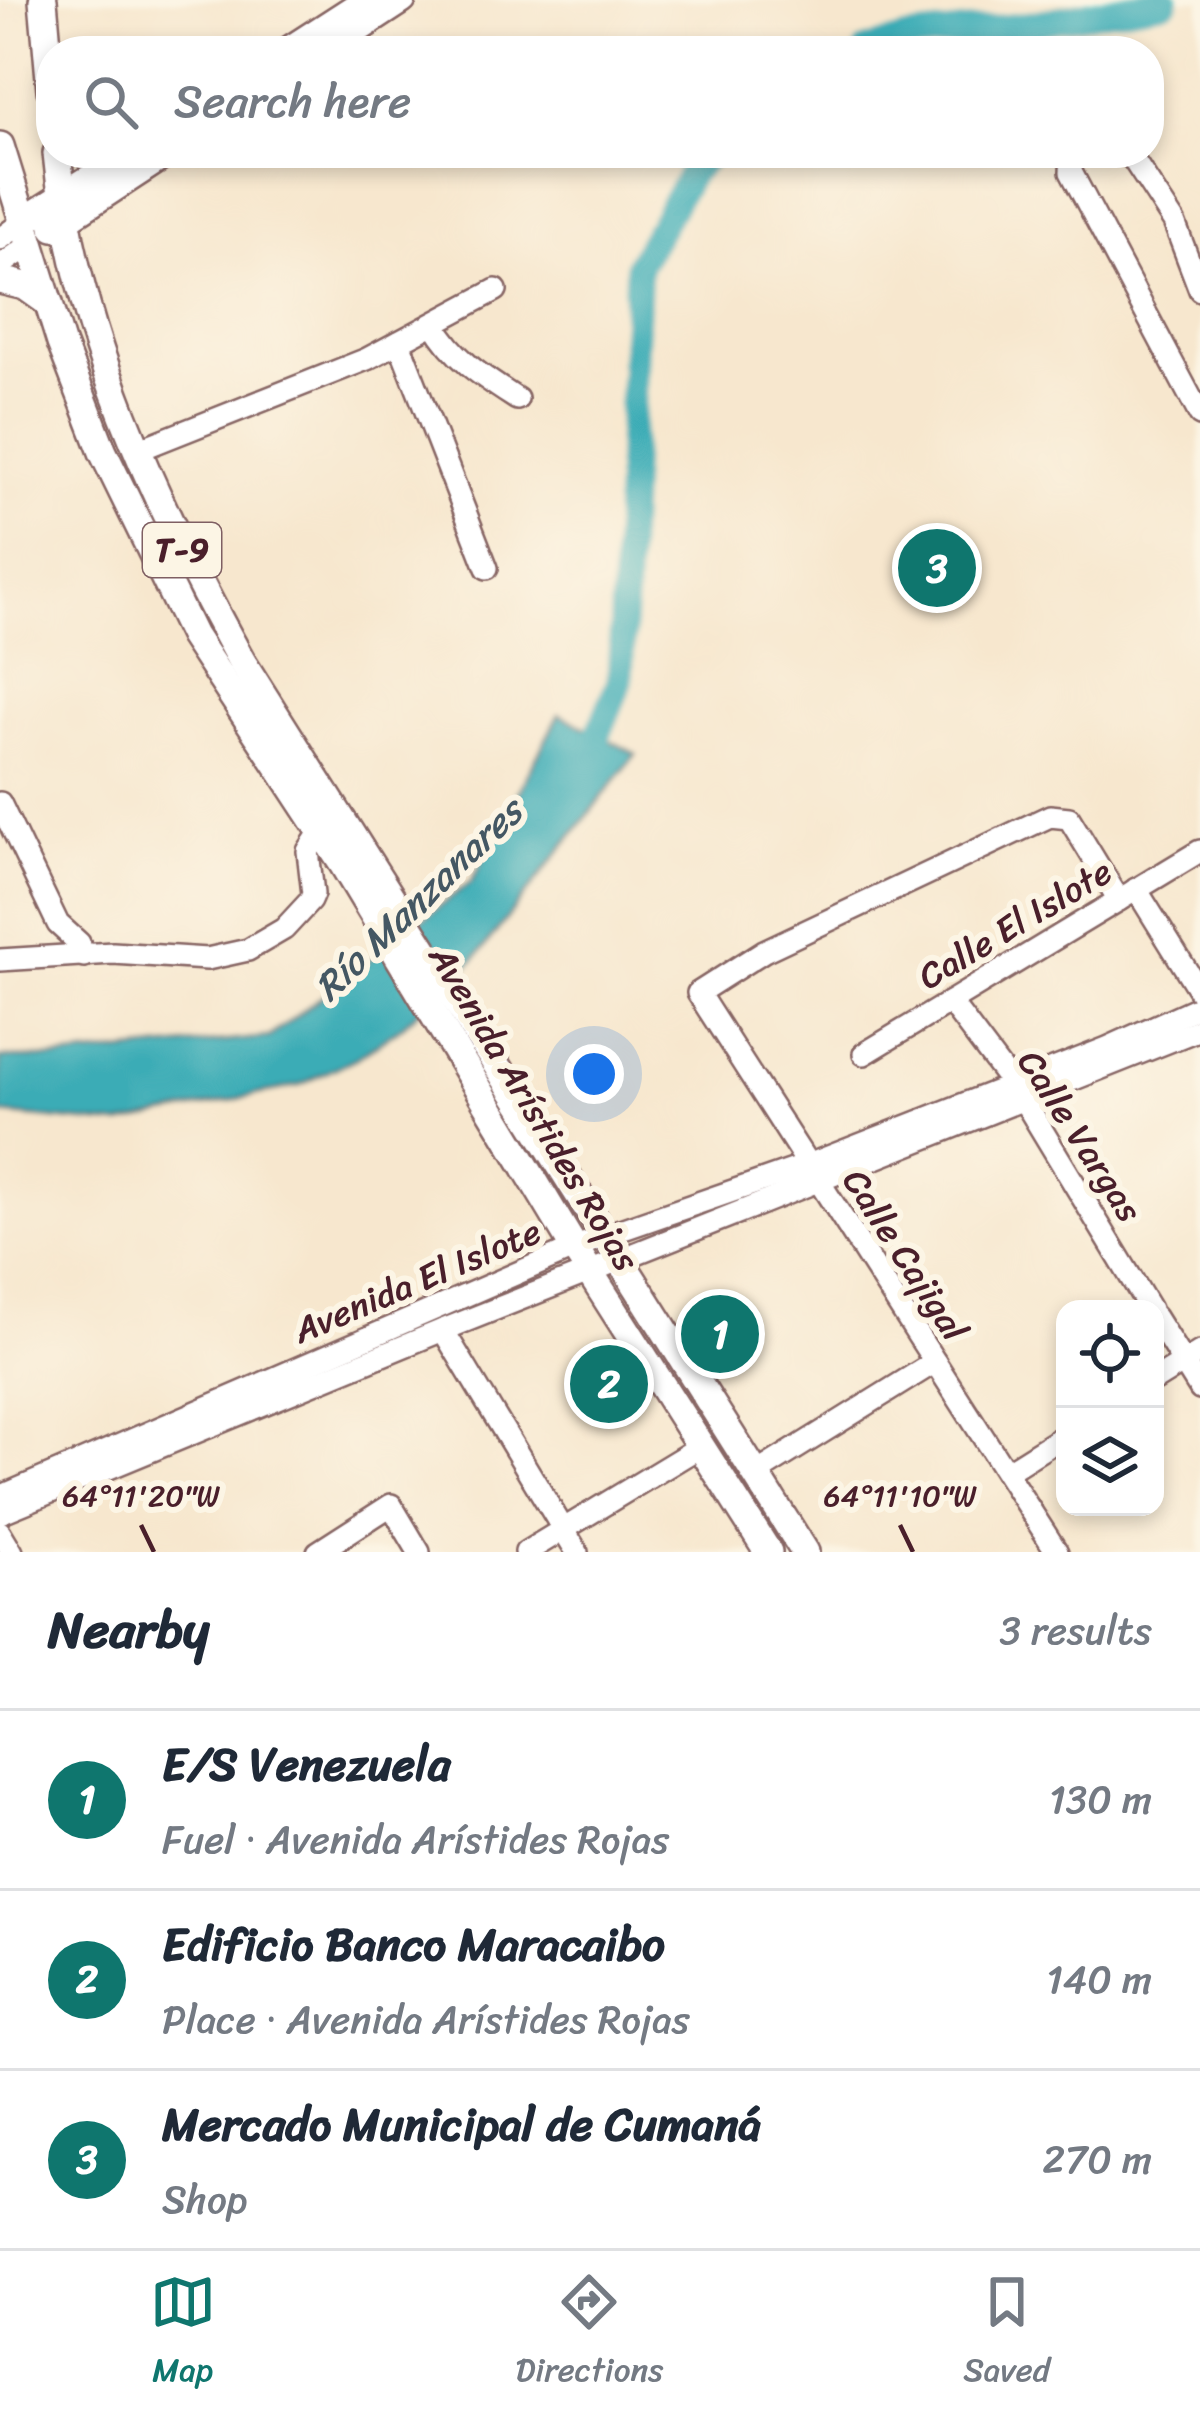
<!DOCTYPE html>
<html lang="en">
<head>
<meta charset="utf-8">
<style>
	:root { --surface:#fff; --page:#f6f6f7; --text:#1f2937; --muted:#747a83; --line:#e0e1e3; --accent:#0f766e }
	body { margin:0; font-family:Sriracha,sans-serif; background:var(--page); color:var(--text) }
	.controls { position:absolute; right:36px; bottom:36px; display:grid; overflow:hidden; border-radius:24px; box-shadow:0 6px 18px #0003 }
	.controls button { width:108px; height:108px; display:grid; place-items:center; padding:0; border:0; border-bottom:3px solid var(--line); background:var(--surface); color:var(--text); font:60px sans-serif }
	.you { position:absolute; left:594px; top:1074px; width:42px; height:42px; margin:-30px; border:9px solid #fff; border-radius:50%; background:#1a73e8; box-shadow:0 0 0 18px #1a73e833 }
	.badge { display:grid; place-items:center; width:78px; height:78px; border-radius:50%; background:var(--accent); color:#fff; font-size:39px; font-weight:700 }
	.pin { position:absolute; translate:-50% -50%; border:6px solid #fff; box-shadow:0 3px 12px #0006 }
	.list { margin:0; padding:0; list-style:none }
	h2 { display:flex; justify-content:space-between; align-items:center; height:156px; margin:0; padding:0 48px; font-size:51px }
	h2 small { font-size:39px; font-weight:400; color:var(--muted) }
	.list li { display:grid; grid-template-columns:78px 1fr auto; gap:36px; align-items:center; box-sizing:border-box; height:180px; padding:0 48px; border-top:3px solid var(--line) }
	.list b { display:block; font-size:45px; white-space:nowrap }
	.list p { margin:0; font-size:39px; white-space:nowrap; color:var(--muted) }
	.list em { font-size:39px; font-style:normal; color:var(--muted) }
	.icon { flex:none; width:66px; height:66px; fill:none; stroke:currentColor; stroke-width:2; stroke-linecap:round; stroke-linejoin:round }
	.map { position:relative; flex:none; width:1200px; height:1552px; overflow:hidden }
	.search { position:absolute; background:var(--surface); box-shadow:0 6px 18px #0003; left:36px; right:36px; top:36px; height:132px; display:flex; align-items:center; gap:30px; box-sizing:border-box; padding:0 42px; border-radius:48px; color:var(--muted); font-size:45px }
	.sheet { height:696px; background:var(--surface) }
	nav { display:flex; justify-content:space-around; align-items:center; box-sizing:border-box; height:168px; border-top:3px solid var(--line); background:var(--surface); font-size:33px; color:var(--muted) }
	nav a { display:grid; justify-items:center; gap:6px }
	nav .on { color:var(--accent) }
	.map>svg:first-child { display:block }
	.water { fill:#3bacb6; stroke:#426670; stroke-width:3 }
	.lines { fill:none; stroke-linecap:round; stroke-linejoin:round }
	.river { stroke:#3bacb6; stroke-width:27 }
	.minor-casing { stroke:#876564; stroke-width:26 }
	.major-casing { stroke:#876564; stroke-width:32 }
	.minor { stroke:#fff; stroke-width:21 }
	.major { stroke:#fff; stroke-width:27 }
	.ticks { fill:none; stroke:#4a1f2b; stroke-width:4.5 }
	.labels { text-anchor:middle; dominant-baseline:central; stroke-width:12; stroke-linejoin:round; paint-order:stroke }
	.shield { fill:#fcf5e5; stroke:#7f5f63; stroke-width:3 }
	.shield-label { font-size:33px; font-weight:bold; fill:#4a1f2b }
	.street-label { font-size:36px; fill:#4a1f2b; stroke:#fcf5e5 }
	.water-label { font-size:39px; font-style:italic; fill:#445763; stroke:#fcf5e5 }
	.ticks-label { font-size:30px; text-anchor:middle; fill:#4a1f2b; stroke:#fcf5e5; stroke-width:12; stroke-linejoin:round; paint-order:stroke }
</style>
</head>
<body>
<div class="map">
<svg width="1200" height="1552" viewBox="0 0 1200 1552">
	<rect width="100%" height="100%" fill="#fcf5e5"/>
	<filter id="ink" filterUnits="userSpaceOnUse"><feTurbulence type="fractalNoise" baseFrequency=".00833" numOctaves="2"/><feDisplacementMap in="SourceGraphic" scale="24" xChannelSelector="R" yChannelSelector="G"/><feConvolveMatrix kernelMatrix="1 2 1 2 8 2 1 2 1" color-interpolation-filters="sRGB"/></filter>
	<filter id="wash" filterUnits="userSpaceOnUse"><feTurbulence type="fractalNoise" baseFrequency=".004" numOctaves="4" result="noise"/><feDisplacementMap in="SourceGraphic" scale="48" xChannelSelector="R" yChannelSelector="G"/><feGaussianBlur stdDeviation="2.7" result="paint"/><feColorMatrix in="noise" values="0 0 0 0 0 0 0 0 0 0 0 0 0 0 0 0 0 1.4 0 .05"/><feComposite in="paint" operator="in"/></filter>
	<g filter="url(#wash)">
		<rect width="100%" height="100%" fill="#f7e7ce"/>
		<polygon class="water" points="559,714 636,754 475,959 401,1027 358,1057 300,1085 119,1125 0,1114 0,1058 59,1058 269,1037 472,881"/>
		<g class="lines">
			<g class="river">
				<polyline points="867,51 908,39 1018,26 1166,0"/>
				<polyline points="585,767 620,681 638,265 692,171 711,153"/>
			</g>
		</g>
	</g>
	<g filter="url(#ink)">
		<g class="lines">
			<g class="minor-casing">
				<g id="minor">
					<polyline points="1072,153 1071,172 1200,415"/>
					<polyline points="1129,153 1174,222 1200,290"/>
					<polyline points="0,239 24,221"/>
					<polyline points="0,266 31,244"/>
					<path d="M434,324C455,360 483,377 517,399"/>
					<polyline points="399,342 487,568"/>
					<polyline points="138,450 367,359 496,290"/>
					<polyline points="0,803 58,924 79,943 84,956"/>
					<polyline points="1136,889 1200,992"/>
					<polyline points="0,960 113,953 207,959 248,950 284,929 310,901 313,894 308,851 321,831"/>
					<polyline points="950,1002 1023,1099 1150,1309"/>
					<polyline points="864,1054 1200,851"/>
					<polyline points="1155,1317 1200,1389"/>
					<polyline points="443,1330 577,1552"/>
					<polyline points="1155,1380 1200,1352"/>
					<polyline points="1006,1472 1065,1435"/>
					<polyline points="755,1474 935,1362"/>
					<polyline points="0,1497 603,1236 813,1163 1107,1048 1200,1006"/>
					<polyline points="0,1513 443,1330 1200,1029"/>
					<polyline points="0,1532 12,1552"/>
					<polyline points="318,1552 391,1505 419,1552"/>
					<polyline points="526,1552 701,1446"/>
					<polyline points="1057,1552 698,993 764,951 1050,816 1069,818 1119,900"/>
				</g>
			</g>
			<g class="major-casing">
				<g id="major">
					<polyline points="43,0 51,90"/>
					<polyline points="288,51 367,0"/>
					<polyline points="324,51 402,0"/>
					<polyline points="0,146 61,343 103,452 193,636 343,864 575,1249 768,1552"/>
					<path d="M57,153C74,333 156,506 242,662L805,1552"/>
					<polyline points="24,221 130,153"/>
					<polyline points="54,227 167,153"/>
					<polyline points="0,280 25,286 49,303"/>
				</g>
			</g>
			<use href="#minor" class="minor"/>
			<use href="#major" class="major"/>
		</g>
	</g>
	<path class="ticks" d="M141,1525L154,1552M900,1525L913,1552"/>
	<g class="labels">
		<rect class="shield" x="143" y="523" width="78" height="54" rx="9"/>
		<g class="shield-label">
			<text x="182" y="550">T-9</text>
		</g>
		<g class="street-label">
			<text transform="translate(1015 924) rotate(-31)">Calle El Islote</text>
			<text transform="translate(534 1108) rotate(59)">Avenida Arístides Rojas</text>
			<text transform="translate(1080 1136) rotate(57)">Calle Vargas</text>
			<text transform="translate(905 1255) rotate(57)">Calle Cajigal</text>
			<text transform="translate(417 1281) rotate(-23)">Avenida El Islote</text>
		</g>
		<g class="water-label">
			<text transform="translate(418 899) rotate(-44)">Río Manzanares</text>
		</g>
	</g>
	<g class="ticks-label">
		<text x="141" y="1506">64°11'20"W</text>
		<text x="900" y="1506">64°11'10"W</text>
	</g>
</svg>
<div class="controls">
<button><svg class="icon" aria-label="locate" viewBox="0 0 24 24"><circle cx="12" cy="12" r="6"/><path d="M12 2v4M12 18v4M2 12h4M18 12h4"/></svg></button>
<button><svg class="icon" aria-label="layers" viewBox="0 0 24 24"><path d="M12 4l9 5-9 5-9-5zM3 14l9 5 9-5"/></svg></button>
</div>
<div class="you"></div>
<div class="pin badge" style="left:720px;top:1334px">1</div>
<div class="pin badge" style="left:609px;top:1384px">2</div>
<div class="pin badge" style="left:937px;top:568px">3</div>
<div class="search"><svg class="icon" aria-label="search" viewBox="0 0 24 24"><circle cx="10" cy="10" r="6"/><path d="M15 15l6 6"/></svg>Search here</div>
</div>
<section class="sheet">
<h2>Nearby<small>3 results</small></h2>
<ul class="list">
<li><span class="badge">1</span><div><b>E/S Venezuela</b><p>Fuel · Avenida Arístides Rojas</p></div><em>130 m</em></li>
<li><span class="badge">2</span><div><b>Edificio Banco Maracaibo</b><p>Place · Avenida Arístides Rojas</p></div><em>140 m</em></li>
<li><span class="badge">3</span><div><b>Mercado Municipal de Cumaná</b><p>Shop</p></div><em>270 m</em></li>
</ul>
</section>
<nav>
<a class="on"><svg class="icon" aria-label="map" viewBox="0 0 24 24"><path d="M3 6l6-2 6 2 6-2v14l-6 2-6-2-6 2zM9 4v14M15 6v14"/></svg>Map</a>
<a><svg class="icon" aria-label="directions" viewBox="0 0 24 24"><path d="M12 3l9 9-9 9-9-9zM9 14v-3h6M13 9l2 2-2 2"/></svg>Directions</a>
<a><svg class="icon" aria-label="saved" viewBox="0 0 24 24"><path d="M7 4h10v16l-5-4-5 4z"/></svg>Saved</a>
</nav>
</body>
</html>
